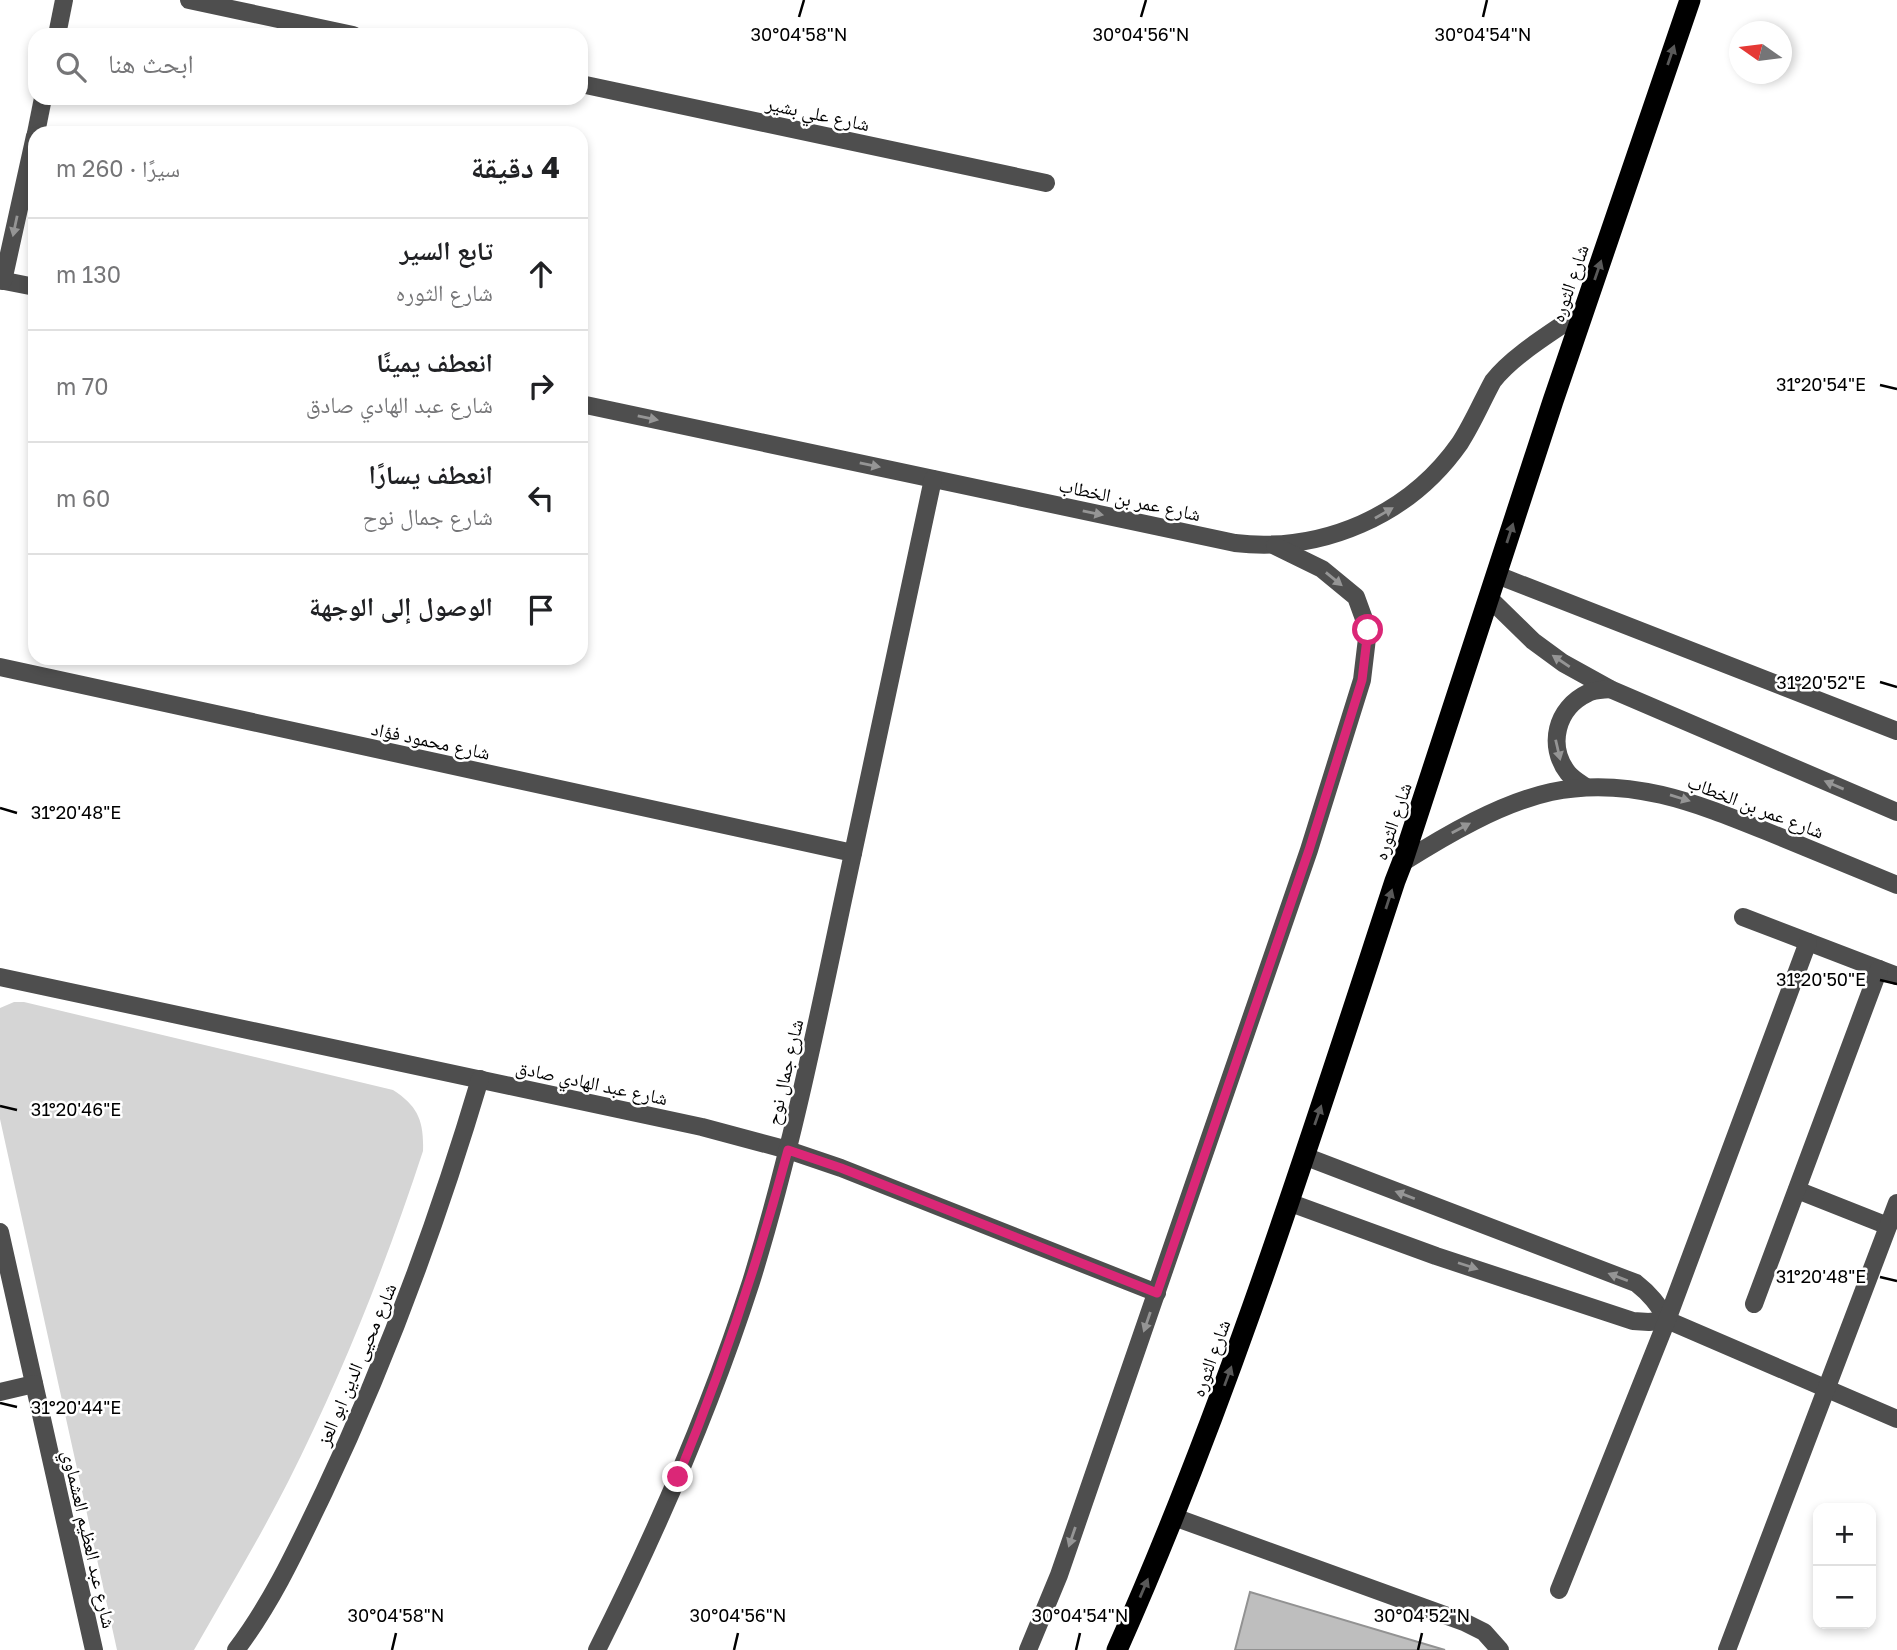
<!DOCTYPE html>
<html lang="ar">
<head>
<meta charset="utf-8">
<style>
	:root { --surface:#fff; --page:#f2f2f2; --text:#202124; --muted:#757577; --line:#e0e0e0 }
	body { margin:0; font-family:"Golos Text","Noto Naskh Arabic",sans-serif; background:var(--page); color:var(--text); direction:rtl }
	.controls { position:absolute; right:21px; bottom:21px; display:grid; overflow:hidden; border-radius:14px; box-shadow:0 4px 10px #0003 }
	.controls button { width:63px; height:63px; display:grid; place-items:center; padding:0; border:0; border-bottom:2px solid var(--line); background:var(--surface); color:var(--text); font:35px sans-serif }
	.compass { position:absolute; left:1729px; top:21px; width:63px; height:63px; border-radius:50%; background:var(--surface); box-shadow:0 4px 10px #0003; rotate:284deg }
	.stop { position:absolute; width:21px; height:21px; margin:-16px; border:5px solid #db2777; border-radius:50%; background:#fff }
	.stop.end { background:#db2777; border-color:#fff; box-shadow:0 2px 7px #0008 }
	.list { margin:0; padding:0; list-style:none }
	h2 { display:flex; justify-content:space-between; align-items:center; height:91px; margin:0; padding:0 28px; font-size:30px }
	h2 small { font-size:23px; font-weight:400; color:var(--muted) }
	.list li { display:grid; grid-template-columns:46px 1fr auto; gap:21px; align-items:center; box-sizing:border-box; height:112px; padding:0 28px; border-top:2px solid var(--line) }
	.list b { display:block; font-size:26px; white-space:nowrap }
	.list p { margin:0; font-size:23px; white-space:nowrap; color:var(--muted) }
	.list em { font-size:23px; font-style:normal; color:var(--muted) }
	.icon { flex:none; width:38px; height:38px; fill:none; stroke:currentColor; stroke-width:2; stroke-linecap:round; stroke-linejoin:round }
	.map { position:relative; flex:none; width:1897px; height:1650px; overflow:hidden; direction:ltr }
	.search { position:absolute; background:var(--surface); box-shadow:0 4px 10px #0003; left:28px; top:28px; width:560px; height:77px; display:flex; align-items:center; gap:18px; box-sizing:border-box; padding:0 24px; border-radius:21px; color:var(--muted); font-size:26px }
	.panel { position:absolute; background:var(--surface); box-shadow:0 4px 10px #0003; left:28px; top:126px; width:560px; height:539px; border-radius:21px; direction:rtl }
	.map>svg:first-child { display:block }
	.green { fill:#d5d5d5 }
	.building { fill:#bebebe; stroke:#929292; stroke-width:2 }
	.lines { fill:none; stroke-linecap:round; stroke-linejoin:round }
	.minor { stroke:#4e4e4e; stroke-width:18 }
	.highway { stroke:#000; stroke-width:21 }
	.oneway { fill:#595959 }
	.oneway2 { fill:#959595 }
	.route { stroke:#db2777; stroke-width:9 }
	.ticks { fill:none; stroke:#000; stroke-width:2.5 }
	.labels { text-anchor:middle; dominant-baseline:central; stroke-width:5; stroke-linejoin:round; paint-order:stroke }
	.street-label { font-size:19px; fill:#000; stroke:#fff }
	.ticks-label { font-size:18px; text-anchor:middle; fill:#000; stroke:#fff; stroke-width:5; stroke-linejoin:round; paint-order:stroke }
</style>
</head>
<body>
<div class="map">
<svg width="1897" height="1650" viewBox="0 0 1897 1650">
	<rect width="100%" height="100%" fill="#fff"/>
	<path class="green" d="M14,1002H24L393,1090C418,1106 424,1121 423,1151C386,1264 342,1375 288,1482C259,1539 226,1594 194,1650H117L0,1119V1008Z"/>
	<polygon class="building" points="1250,1592 1445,1650 1235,1650"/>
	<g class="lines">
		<g class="minor">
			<polyline points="189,0 353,35"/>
			<polyline points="57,35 64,0"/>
			<polyline points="581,84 1046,183"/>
			<polyline points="36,133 43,98"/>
			<polyline points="0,280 35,287"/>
			<polyline points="3,281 35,136"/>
			<path d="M581,404L1235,543C1322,553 1409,516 1460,443C1473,423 1482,401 1493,381C1514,354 1556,330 1584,310"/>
			<polyline points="1497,575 1897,731"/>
			<polyline points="1489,598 1533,641 1563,663 1610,689 1897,812"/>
			<polyline points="0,667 853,853"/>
			<path d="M1586,787C1580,783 1573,779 1568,773C1547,746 1556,708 1588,693C1594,690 1603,690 1610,689"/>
			<path d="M1402,863C1446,835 1501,803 1551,792C1631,775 1701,805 1773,834C1815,851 1856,868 1897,885"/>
			<polyline points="1743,917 1897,976"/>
			<polyline points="0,977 702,1127 788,1150 841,1168 1157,1293"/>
			<path d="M1304,1156L1636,1283C1650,1294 1658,1304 1667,1320"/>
			<polyline points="1797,1190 1888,1226"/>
			<polyline points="1288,1202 1436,1256 1633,1321 1649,1322 1667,1320 1897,1419"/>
			<polyline points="0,1232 94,1650"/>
			<polyline points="1754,1304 1879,969"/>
			<polyline points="0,1392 34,1384"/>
			<polyline points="1174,1517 1464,1622 1484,1632 1500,1650"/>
			<polyline points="1559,1590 1667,1320 1808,942"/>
			<path d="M236,1650C273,1601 298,1546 324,1492C387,1359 438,1220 480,1079"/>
			<path d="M597,1650C657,1531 710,1409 751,1282C790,1156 816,1028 843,900C873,759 903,619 933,479"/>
			<polyline points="1028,1650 1059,1575 1309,850 1362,680 1368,630 1356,597 1322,569 1275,546"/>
			<polyline points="1727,1650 1897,1203"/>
		</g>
		<path class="highway" d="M1117,1650C1228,1401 1310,1140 1395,881L1402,863L1553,401L1690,0"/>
	</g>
	<defs><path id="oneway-solid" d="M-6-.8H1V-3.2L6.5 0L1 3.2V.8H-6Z" transform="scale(1.75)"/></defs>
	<g class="oneway">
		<use href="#oneway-solid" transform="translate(1671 55) rotate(-71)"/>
		<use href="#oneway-solid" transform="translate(1598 270) rotate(-71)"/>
		<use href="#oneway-solid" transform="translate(1510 533) rotate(-72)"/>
		<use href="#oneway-solid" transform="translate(1389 899) rotate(-72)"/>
		<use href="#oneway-solid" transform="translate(1318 1115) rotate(-71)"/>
		<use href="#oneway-solid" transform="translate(1228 1376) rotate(-70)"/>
		<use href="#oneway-solid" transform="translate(1144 1588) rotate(-67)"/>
	</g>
	<g class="oneway2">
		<use href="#oneway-solid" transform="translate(15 226) rotate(102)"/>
		<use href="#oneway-solid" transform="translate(648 418) rotate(12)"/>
		<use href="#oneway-solid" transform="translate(870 465) rotate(12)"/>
		<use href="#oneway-solid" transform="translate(1093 513) rotate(12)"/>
		<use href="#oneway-solid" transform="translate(1384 513) rotate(-30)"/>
		<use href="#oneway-solid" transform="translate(1334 579) rotate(39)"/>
		<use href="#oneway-solid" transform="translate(1561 661) rotate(-146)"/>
		<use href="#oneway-solid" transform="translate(1558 750) rotate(77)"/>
		<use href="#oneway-solid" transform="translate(1834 785) rotate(-157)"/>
		<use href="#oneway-solid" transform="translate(1680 798) rotate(17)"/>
		<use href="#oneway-solid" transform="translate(1461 828) rotate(-28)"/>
		<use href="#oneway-solid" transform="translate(1405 1195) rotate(-159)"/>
		<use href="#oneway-solid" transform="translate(1468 1266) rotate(18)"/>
		<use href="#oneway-solid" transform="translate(1618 1277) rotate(-159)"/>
		<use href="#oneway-solid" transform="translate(1147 1322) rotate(109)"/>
		<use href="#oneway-solid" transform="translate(1072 1537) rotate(109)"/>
	</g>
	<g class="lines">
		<path class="route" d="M678,1477C722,1370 758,1262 788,1150L841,1168L1157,1293L1309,850L1362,680L1368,630"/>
	</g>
	<path class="ticks" d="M799,17L804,0M1141,17L1146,0M1483,17L1487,0M1880,385L1897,389M1880,682L1897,687M0,808L17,813M1880,980L1897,984M0,1106L17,1110M1880,1277L1897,1281M0,1403L17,1407M392,1650L396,1633M734,1650L738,1633M1076,1650L1080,1633M1418,1650L1422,1633"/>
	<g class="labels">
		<g class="street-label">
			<text transform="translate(818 113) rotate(12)">شارع علي بشير</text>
			<text transform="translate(1569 283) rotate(-71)">شارع الثوره</text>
			<text transform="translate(1130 499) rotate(12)">شارع عمر بن الخطاب</text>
			<text transform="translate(431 740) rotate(12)">شارع محمود فؤاد</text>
			<text transform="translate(1756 806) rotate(21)">شارع عمر بن الخطاب</text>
			<text transform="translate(1392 821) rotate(-71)">شارع الثوره</text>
			<text transform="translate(784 1072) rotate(-77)">شارع جمال نوح</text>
			<text transform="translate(592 1082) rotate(12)">شارع عبد الهادي صادق</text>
			<text transform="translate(1210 1358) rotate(-70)">شارع الثوره</text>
			<text transform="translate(356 1364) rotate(-67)">شارع محيى الدين ابو العز</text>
			<text transform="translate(90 1539) rotate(77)">شارع عبد العظيم العشماوي</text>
		</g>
	</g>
	<g class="ticks-label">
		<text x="799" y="41">30°04'58"N</text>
		<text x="1141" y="41">30°04'56"N</text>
		<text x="1483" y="41">30°04'54"N</text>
		<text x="1821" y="391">31°20'54"E</text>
		<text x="1821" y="689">31°20'52"E</text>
		<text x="76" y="819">31°20'48"E</text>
		<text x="1821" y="986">31°20'50"E</text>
		<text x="76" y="1116">31°20'46"E</text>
		<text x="1821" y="1283">31°20'48"E</text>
		<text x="76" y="1414">31°20'44"E</text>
		<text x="396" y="1622">30°04'58"N</text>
		<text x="738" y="1622">30°04'56"N</text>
		<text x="1080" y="1622">30°04'54"N</text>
		<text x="1422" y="1622">30°04'52"N</text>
	</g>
</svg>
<div class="controls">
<button>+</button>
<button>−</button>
</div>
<svg class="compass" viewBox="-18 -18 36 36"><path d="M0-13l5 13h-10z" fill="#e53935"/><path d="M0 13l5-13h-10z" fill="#757577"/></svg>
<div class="stop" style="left:1368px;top:630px"></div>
<div class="stop end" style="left:678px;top:1477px"></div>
<div class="search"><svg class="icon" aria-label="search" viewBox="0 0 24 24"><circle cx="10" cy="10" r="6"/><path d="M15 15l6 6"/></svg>ابحث هنا</div>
<section class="panel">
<h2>4 دقيقة<small>سيرًا · 260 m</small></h2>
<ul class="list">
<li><svg class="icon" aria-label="ahead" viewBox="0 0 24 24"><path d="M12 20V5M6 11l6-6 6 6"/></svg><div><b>تابع السير</b><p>شارع الثوره</p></div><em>130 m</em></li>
<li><svg class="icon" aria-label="right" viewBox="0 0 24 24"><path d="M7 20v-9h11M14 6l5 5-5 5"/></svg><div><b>انعطف يمينًا</b><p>شارع عبد الهادي صادق</p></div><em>70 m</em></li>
<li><svg class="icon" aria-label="left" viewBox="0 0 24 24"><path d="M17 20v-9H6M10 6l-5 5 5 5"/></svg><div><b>انعطف يسارًا</b><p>شارع جمال نوح</p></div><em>60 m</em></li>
<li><svg class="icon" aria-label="arrive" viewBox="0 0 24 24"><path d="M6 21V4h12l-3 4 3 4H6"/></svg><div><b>الوصول إلى الوجهة</b></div></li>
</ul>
</section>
</div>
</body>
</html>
